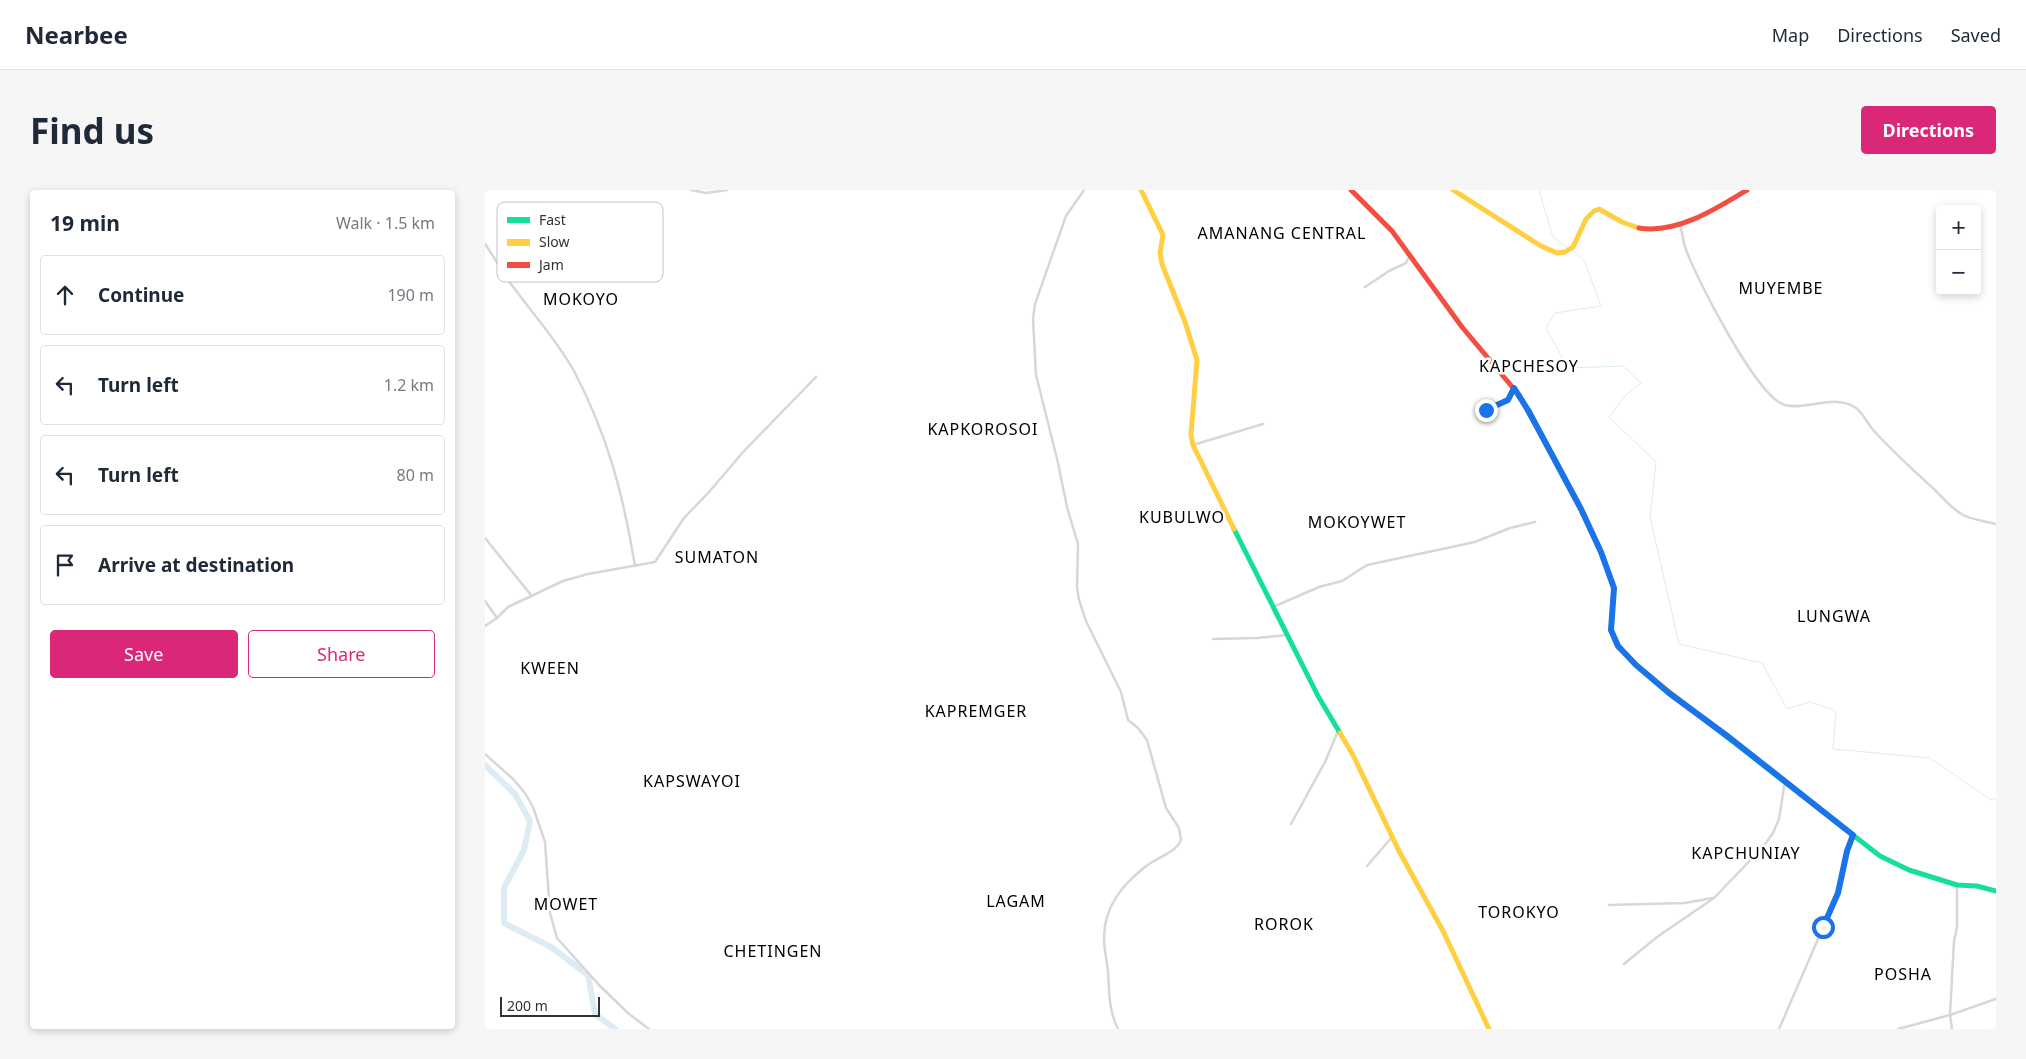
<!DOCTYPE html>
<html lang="en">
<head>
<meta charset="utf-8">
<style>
	:root { --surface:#fff; --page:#f6f6f7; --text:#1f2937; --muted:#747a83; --line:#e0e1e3; --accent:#db2777 }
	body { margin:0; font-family:"Noto Sans",sans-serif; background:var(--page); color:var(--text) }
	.controls { position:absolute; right:15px; top:15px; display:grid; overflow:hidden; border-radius:5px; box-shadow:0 2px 8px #0003 }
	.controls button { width:45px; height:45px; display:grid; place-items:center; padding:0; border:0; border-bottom:1px solid var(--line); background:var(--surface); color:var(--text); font:25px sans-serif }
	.scale { position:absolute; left:15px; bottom:12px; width:100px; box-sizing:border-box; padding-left:5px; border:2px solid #333; border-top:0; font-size:14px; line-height:18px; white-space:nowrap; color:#333; -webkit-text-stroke:4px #fff; paint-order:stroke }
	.stop { position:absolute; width:15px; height:15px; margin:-11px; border:4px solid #1a73e8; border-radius:50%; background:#fff }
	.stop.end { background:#1a73e8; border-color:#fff; box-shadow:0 1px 5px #0008 }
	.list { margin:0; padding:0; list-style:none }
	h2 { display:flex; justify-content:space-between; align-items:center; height:65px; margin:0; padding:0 20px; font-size:21px }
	h2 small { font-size:16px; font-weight:400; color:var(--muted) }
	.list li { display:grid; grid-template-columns:32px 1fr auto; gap:15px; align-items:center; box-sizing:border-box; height:80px; margin:0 10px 10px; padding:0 10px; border:1px solid var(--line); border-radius:5px }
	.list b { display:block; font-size:19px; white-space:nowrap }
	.list em { font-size:16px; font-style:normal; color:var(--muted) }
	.actions { display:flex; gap:10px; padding:15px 20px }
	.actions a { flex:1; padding:11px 0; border:1px solid var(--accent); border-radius:5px; text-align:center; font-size:18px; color:var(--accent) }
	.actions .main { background:var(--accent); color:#fff }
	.icon { flex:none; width:28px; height:28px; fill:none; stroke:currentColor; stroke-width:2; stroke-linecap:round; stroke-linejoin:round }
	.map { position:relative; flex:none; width:1511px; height:839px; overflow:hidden; border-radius:5px }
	header { display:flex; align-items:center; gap:30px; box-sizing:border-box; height:70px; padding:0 25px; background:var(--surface); border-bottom:1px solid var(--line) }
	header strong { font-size:24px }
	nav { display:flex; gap:28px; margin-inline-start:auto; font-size:18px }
	.intro { display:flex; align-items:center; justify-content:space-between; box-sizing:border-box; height:120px; padding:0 30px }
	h1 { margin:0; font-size:35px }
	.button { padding:12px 22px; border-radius:5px; background:var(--accent); color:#fff; font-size:18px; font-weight:700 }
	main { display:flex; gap:30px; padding:0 30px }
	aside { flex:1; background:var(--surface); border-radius:5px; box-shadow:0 2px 8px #0003 }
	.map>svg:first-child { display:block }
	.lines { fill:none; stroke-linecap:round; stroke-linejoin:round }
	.stream { stroke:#ddebf3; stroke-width:1 }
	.river { stroke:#ddebf3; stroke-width:6 }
	.street { stroke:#d7d7d7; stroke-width:2.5 }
	.fast { stroke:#16e098; stroke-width:5 }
	.slow { stroke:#ffcf43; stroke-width:5 }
	.jam { stroke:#f24e42; stroke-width:5 }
	.route { stroke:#1a73e8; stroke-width:6 }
	.labels { text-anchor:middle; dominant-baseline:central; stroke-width:5; stroke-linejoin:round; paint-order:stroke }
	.quarter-label { font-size:16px; letter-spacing:1px; fill:#000; stroke:#fff }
	.key { fill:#fff; stroke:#c2c2c2; stroke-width:1 }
	.key-label { font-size:14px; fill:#333 }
</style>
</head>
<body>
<header>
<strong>Nearbee</strong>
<nav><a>Map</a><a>Directions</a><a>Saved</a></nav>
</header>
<div class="intro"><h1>Find us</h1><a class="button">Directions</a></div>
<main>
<aside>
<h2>19 min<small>Walk · 1.5 km</small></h2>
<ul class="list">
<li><svg class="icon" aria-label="ahead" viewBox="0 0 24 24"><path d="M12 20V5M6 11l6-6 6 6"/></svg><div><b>Continue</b></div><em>190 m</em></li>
<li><svg class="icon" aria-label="left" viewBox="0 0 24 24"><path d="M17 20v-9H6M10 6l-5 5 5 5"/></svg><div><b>Turn left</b></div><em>1.2 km</em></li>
<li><svg class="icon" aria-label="left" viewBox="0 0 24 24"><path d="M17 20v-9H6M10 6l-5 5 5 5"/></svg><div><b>Turn left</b></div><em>80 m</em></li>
<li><svg class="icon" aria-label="arrive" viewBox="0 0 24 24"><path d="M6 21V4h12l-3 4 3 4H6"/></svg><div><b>Arrive at destination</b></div></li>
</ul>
<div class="actions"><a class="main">Save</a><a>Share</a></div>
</aside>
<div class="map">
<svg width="1511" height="839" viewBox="0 0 1511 839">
	<rect width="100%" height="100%" fill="#fff"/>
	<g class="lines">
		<g class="stream">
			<polyline points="1054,0 1068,47 1083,58"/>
			<polyline points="1087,60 1099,70 1116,116 1070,123 1061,138 1083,178 1138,176 1156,193 1140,206 1124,227 1171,272 1165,327 1194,454 1277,473 1302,519 1325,512 1351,521 1348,559 1445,568 1506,610 1511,608"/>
		</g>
		<polyline class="river" points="0,575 30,604 45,631 39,660 19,698 19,733 66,757 103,785 110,824 130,839"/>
		<g class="street">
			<polyline points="206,0 221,3 242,0"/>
			<path d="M599,0L581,26L550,114L548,129L551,185L573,273L582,317L593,354L592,398L594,410L601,431L636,502L643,530L653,538L662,550L681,618L694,638L696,650C690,664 671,667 660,677C637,695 619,717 619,748C619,759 622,771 623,782C624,801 624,822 633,839"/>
			<path d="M1195,34C1197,42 1198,50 1200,57C1210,86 1272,208 1300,215C1321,221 1351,203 1371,218C1379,224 1383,235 1390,242C1409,263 1429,281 1450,300C1459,309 1467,319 1478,325C1488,330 1500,331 1511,334"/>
			<path d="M0,54C10,68 18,84 29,98C49,125 73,152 89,181C123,246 138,304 150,376"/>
			<polyline points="880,97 904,81 921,73 925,65"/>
			<polyline points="1002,229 1002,218 1023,210 1028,199"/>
			<polyline points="708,255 778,234"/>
			<polyline points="0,348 46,405"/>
			<polyline points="0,411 12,428"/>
			<polyline points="788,417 834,397 857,391 882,375 990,352 1025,338 1050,332"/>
			<polyline points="0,436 12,428 23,417 78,391 103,384 170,372 199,328 224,302 259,261 331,187"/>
			<polyline points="728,449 772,448 802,445"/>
			<polyline points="0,564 28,589 40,603 48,617 60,652 65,723 72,748 114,795 144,824 164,839"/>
			<polyline points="806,634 840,572 853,541"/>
			<polyline points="882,676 907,647"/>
			<polyline points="1124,715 1200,713 1228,708"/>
			<polyline points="1139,774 1172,747 1229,708 1278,657 1288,643 1294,629 1300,591"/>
			<polyline points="1294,839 1353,703 1361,661 1368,645"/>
			<polyline points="1413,839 1465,825 1511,809"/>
			<polyline points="1467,839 1465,825 1469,751 1472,737 1472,695"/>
		</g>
		<g class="fast">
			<polyline points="749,339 833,506 855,543"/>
			<polyline points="1206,519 1395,666 1424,680 1472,695 1492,696 1511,701"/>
		</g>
		<g class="slow">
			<polyline points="656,0 678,45 675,63 677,74 700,132 712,170 706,245 708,255 749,339"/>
			<polyline points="968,0 1056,56 1072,63 1080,62 1088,57 1101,29 1109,21 1114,19 1137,32 1154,38"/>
			<polyline points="1049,232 1096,319 1116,362 1129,398 1126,440 1133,457 1151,475 1206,519"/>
			<polyline points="855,543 868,565 914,661 958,741 1004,839"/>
		</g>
		<g class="jam">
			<polyline points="866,0 907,41 977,137 1034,205 1049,232"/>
			<path d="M1154,38C1192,44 1231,19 1262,0"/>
		</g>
	</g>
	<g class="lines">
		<polyline class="route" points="1001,220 1023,210 1029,198 1043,220 1096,319 1116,362 1129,398 1126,440 1133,456 1151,475 1184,503 1245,548 1368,645 1362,661 1353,703 1338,737"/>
	</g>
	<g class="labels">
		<g class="quarter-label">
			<text x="797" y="43">AMANANG CENTRAL</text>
			<text x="1296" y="98">MUYEMBE</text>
			<text x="96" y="109">MOKOYO</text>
			<text x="1044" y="176">KAPCHESOY</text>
			<text x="498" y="239">KAPKOROSOI</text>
			<text x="697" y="327">KUBULWO</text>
			<text x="872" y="332">MOKOYWET</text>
			<text x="232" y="367">SUMATON</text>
			<text x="1349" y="426">LUNGWA</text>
			<text x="65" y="478">KWEEN</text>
			<text x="491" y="521">KAPREMGER</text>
			<text x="207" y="591">KAPSWAYOI</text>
			<text x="1261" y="663">KAPCHUNIAY</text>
			<text x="531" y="711">LAGAM</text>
			<text x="81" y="714">MOWET</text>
			<text x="1034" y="722">TOROKYO</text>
			<text x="799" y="734">ROROK</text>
			<text x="288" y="761">CHETINGEN</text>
			<text x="1418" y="784">POSHA</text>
		</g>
	</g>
	<rect x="12" y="12" width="166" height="80" rx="8" class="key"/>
	<rect x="22" y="27" width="23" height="6" fill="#16e098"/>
	<rect x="22" y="49" width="23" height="7" fill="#ffcf43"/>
	<rect x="22" y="72" width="23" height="6" fill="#f24e42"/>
	<g class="key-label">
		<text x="54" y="35">Fast</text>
		<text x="54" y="57">Slow</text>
		<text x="54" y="80">Jam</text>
	</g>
</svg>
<div class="controls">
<button>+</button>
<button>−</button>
</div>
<div class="scale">200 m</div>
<div class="stop" style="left:1338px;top:737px"></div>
<div class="stop end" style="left:1001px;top:220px"></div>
</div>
</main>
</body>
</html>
